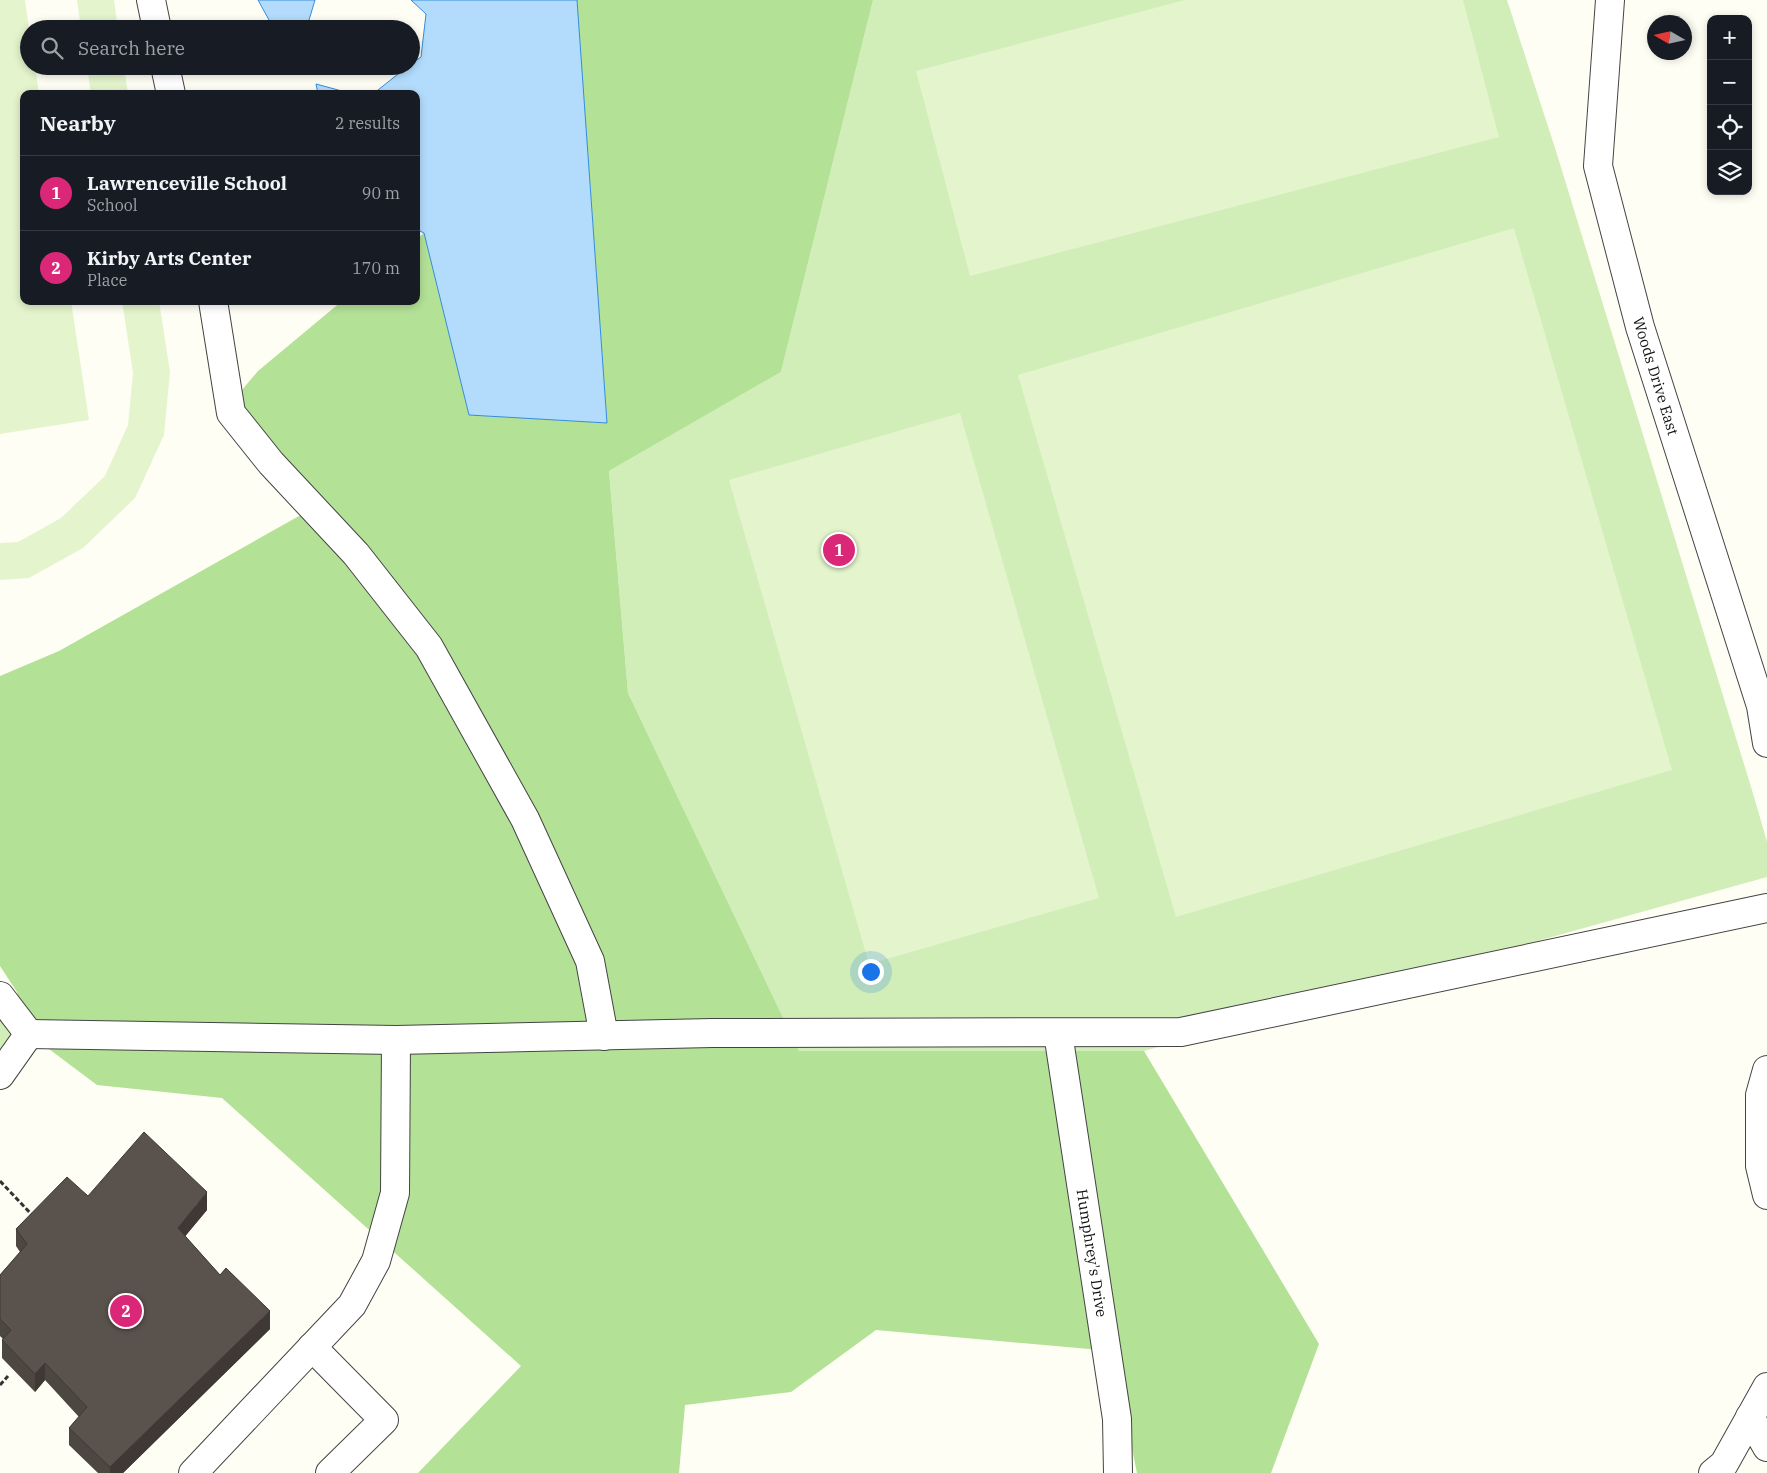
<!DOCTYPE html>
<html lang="en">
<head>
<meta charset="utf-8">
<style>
	:root { --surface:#171b24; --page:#242831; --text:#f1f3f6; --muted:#9ea1a6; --line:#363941; --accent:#db2777 }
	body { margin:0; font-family:"IBM Plex Serif",serif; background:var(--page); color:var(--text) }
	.controls { position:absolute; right:15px; top:15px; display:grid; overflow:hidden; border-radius:10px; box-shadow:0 2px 8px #0003 }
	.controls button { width:45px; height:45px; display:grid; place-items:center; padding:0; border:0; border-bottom:1px solid var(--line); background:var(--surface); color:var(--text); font:25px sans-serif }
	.compass { position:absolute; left:1647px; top:15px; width:45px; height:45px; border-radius:50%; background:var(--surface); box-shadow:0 2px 8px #0003; rotate:279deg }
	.you { position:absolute; left:870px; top:971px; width:18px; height:18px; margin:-12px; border:4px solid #fff; border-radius:50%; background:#1a73e8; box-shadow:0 0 0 8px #1a73e833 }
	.badge { display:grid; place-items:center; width:32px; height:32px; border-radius:50%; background:var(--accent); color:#fff; font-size:16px; font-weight:700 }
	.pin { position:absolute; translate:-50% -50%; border:2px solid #fff; box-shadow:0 1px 5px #0006 }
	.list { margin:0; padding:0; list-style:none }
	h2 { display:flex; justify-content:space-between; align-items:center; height:65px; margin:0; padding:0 20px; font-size:21px }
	h2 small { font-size:16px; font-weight:400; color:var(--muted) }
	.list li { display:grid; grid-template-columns:32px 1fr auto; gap:15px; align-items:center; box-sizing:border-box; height:75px; padding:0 20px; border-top:1px solid var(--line) }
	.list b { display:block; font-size:19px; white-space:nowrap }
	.list p { margin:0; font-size:16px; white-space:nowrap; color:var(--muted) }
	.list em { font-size:16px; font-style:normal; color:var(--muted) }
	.icon { flex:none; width:28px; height:28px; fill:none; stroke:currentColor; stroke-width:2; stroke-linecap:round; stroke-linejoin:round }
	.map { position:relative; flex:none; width:1767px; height:1473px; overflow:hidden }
	.search { position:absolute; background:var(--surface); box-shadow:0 2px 8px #0003; left:20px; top:20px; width:400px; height:55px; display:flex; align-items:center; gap:12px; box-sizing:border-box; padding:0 18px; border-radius:28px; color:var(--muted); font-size:19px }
	.panel { position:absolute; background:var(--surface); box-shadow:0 2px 8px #0003; left:20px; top:90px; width:400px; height:215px; border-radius:10px }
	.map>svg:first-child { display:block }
	.green { fill:#d1eeb9 }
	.forest { fill:#b3e196 }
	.pitch { fill:#e4f4cc }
	.water { fill:#b3dcfc; stroke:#338cda }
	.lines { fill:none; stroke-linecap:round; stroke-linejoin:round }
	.minor-casing { stroke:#444; stroke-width:30 }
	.path { stroke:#333; stroke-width:3; stroke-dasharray:5 2.5; stroke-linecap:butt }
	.minor { stroke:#fff; stroke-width:28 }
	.wall { fill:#4d4741 }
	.shaded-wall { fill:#3f3935 }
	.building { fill:#5a524c; stroke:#3f3935 }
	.labels { text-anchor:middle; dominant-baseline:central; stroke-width:5; stroke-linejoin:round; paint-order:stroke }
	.street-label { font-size:15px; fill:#111; stroke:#fff }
</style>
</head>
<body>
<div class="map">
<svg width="1767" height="1473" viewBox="0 0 1767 1473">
	<rect width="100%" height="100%" fill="#fffef4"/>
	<g class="green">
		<polygon points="873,0 1507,0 1556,151 1755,800 1767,842 1767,877 1144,1051 799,1051 628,693 609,471 781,372"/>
		<polygon points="0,1019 12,1035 0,1052"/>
	</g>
	<polygon class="forest" points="577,0 873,0 781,372 609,471 628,693 799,1051 1144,1051 1319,1344 1271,1473 1137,1473 1112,1351 876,1330 791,1392 685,1405 679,1473 418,1473 521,1366 222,1098 97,1085 29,1034 17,992 0,966 0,676 59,651 315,507 231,403 258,371 342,301 416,301 416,240 424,233 469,415 607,423"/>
	<g class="pitch">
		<polygon points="0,0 25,0 29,29 29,66 35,66 39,94 24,94 24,301 71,301 89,420 0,434"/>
		<polygon points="77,0 114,0 118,29 81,29"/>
		<polygon points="1185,0 1463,0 1499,137 970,276 916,71"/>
		<polygon points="87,66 124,66 128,94 91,94"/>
		<polygon points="1514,228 1672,770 1176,917 1018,375"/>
		<polygon points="122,301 159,301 170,372 164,435 135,498 83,548 29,578 0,580 0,543 18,542 61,518 105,476 128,425 133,373"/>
		<polygon points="960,413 1099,898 869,964 729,480"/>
	</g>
	<g class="water">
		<polygon points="258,0 315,0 309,20 295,29 274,29"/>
		<polygon points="411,0 577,0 607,423 469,415 424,233 416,229 416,94 373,94 408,66 411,66 411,64 421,57 426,14"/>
		<polygon points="316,84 353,94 318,94"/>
	</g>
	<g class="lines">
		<g class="minor-casing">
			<g id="minor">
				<polyline points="151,0 157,29"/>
				<polyline points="1610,0 1598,166 1640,327 1761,706 1767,743"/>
				<polyline points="165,66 171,94"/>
				<polyline points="213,301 231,413 271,463 356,554 429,647 525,819 590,961 604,1036"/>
				<polyline points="0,996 29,1034 0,1075"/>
				<polyline points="1058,1033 1117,1419 1118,1473"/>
				<polyline points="29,1034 396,1040 712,1033 1181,1032 1767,908"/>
				<polyline points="1767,1070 1760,1095 1760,1166 1767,1195"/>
				<polyline points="312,1347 384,1420 330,1473"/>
				<polyline points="1750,1417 1767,1447"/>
				<polyline points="193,1473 352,1305 376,1261 395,1193 396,1040"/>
				<polyline points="1713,1473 1724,1464 1767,1387"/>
			</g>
		</g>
		<g class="path">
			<polyline points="0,1181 34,1217"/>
			<polyline points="0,1385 8,1376"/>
		</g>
		<use href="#minor" class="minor"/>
	</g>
	<polygon class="wall" points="88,1196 207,1210 185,1236 220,1275 270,1329 123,1473 98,1473 69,1445 69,1428 79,1417 45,1380 35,1392 2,1358 2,1340 3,1339 0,1336 0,1275 20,1252 16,1246 16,1229"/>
	<g class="shaded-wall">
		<polygon points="207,1192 207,1210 178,1245 178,1228"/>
		<polygon points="270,1311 270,1329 123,1473 110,1473 110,1467"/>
		<polygon points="45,1363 45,1380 35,1392 35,1374"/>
	</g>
	<polygon class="building" points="144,1132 207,1192 178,1228 220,1275 226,1268 270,1311 110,1467 69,1428 87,1407 45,1363 35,1374 2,1340 11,1330 0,1319 0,1275 27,1244 16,1229 67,1177 88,1196"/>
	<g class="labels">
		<g class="street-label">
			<text transform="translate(1656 376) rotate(73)">Woods Drive East</text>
			<text transform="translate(1092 1253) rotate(81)">Humphrey's Drive</text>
		</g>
	</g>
</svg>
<div class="controls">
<button>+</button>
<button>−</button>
<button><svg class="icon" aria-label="locate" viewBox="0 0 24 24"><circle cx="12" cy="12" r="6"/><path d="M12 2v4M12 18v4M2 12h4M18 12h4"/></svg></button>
<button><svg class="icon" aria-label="layers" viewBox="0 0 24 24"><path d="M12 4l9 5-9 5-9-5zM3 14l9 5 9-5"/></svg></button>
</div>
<svg class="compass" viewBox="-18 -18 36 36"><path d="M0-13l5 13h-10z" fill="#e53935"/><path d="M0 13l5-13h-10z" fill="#9ea1a6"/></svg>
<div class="you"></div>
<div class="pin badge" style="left:839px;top:550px">1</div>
<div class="pin badge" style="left:126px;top:1311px">2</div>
<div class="search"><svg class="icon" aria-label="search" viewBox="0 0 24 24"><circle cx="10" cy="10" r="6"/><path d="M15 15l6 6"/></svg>Search here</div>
<section class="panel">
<h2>Nearby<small>2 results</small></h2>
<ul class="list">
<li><span class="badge">1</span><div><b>Lawrenceville School</b><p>School</p></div><em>90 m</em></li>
<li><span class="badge">2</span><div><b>Kirby Arts Center</b><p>Place</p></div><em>170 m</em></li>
</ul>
</section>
</div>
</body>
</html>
